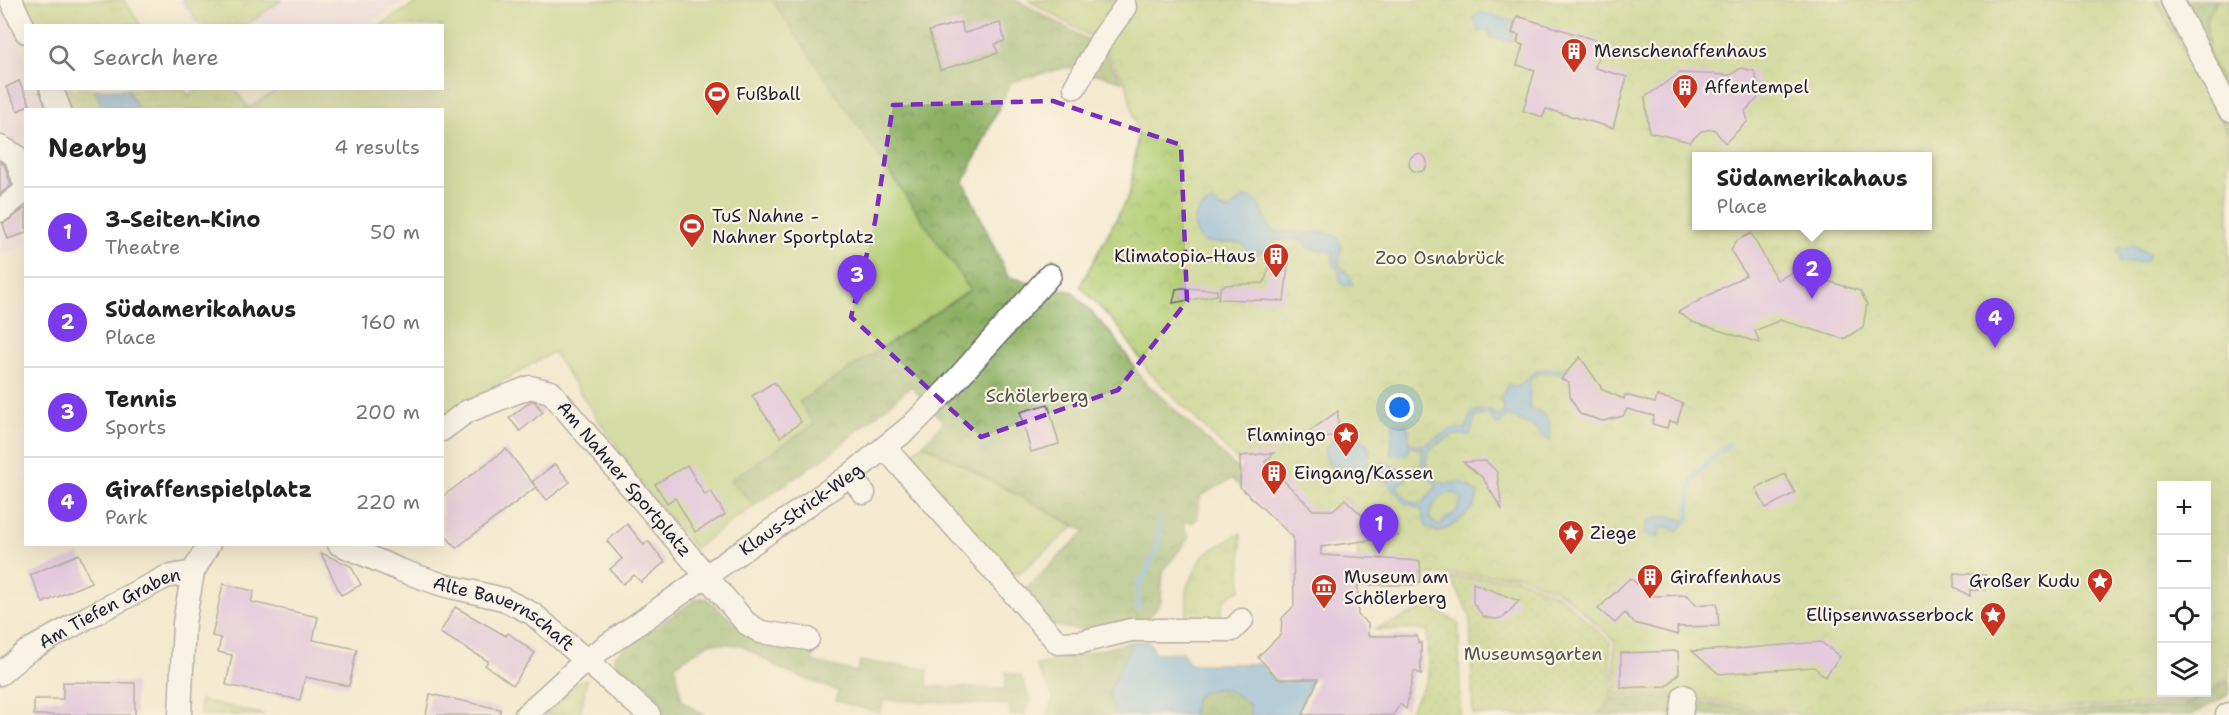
<!DOCTYPE html>
<html lang="en">
<head>
<meta charset="utf-8">
<style>
	:root { --surface:#fff; --page:#f2f2f2; --text:#222; --muted:#767676; --line:#e0e0e0; --accent:#7c3aed }
	body { margin:0; font-family:"Shantell Sans",sans-serif; background:var(--page); color:var(--text) }
	.controls { position:absolute; right:18px; bottom:18px; display:grid; overflow:hidden; border-radius:0px; box-shadow:0 6px 24px #0002 }
	.controls button { width:54px; height:54px; display:grid; place-items:center; padding:0; border:0; border-bottom:2px solid var(--line); background:var(--surface); color:var(--text); font:30px sans-serif }
	.you { position:absolute; left:1400px; top:408px; width:21px; height:21px; margin:-15px; border:4px solid #fff; border-radius:50%; background:#1a73e8; box-shadow:0 0 0 9px #1a73e833 }
	.badge { display:grid; place-items:center; width:39px; height:39px; border-radius:50%; background:var(--accent); color:#fff; font-size:20px; font-weight:700 }
	.pin { position:absolute; translate:-50% -50px; filter:drop-shadow(0 2px 3px #0008) }
	.pin::after { content:''; position:absolute; top:32px; width:21px; height:18px; background:inherit; clip-path:polygon(0 0,100% 0,50% 100%) }
	.popup { position:absolute; left:1692px; top:152px; width:240px; height:78px; box-sizing:border-box; display:grid; place-content:center; border-radius:0px; background:var(--surface); filter:drop-shadow(0 2px 4px #0005); font-size:20px; white-space:nowrap; color:var(--muted) }
	.popup b { font-size:22px; color:var(--text) }
	.popup::after { content:''; position:absolute; left:50%; top:100%; margin-left:-12px; border:12px solid transparent; border-top-color:var(--surface) }
	.list { margin:0; padding:0; list-style:none }
	h2 { display:flex; justify-content:space-between; align-items:center; height:78px; margin:0; padding:0 24px; font-size:26px }
	h2 small { font-size:20px; font-weight:400; color:var(--muted) }
	.list li { display:grid; grid-template-columns:39px 1fr auto; gap:18px; align-items:center; box-sizing:border-box; height:90px; padding:0 24px; border-top:2px solid var(--line) }
	.list b { display:block; font-size:22px; white-space:nowrap }
	.list p { margin:0; font-size:20px; white-space:nowrap; color:var(--muted) }
	.list em { font-size:20px; font-style:normal; color:var(--muted) }
	.icon { flex:none; width:33px; height:33px; fill:none; stroke:currentColor; stroke-width:2; stroke-linecap:round; stroke-linejoin:round }
	.map { position:relative; flex:none; width:2229px; height:715px; overflow:hidden }
	.search { position:absolute; background:var(--surface); box-shadow:0 6px 24px #0002; left:24px; top:24px; width:420px; height:66px; display:flex; align-items:center; gap:15px; box-sizing:border-box; padding:0 21px; border-radius:0px; color:var(--muted); font-size:22px }
	.panel { position:absolute; background:var(--surface); box-shadow:0 6px 24px #0002; left:24px; top:108px; width:420px; height:438px; border-radius:0px }
	.map>svg:first-child { display:block }
	.built { fill:#ead1ec }
	.grass { fill:url(#grass-tufts); stroke:#697756; stroke-width:1.5 }
	.forest { fill:url(#forest-crowns); stroke:#576950; stroke-width:1.5 }
	.park { fill:url(#park-crowns); stroke:#697756; stroke-width:1.5; fill-rule:evenodd }
	.garden { fill:url(#garden-dots); stroke:#697756; stroke-width:1.5 }
	.pitch { fill:#b0cc72; stroke:#697756; stroke-width:1.5 }
	.water { fill:#6cabdf; stroke:#47668d; stroke-width:1.5; fill-rule:evenodd }
	.lines { fill:none; stroke-linecap:round; stroke-linejoin:round }
	.stream { stroke:#6cabdf; stroke-width:5 }
	.building { fill:#d1a5eb }
	.minor-casing { stroke:#6c686f; stroke-width:25 }
	.minor { stroke:#fff; stroke-width:22 }
	.marked { fill:none; stroke:#7b2cbf; stroke-width:4.5; stroke-dasharray:12 8; stroke-linejoin:round }
	.labels { text-anchor:middle; dominant-baseline:central; stroke-width:4.5; stroke-linejoin:round; paint-order:stroke }
	.poi-label { font-size:18px; fill:#22223b; stroke:#fcf5e5; text-anchor:start }
	.park-label { font-size:18px; fill:#4d554c; stroke:#fcf5e5 }
	.street-label { font-size:18px; fill:#22223b; stroke:#fcf5e5 }
</style>
</head>
<body>
<div class="map">
<svg width="2229" height="715" viewBox="0 0 2229 715">
	<defs>
		<pattern id="grass-tufts" width="24" height="20" patternUnits="userSpaceOnUse" patternTransform="scale(1.5)"><rect width="24" height="20" fill="#b0cc72"/><path d="M3 7l-1-3M5 7V3M7 7l1-3M15 17l-1-3M17 17v-4M19 17l1-3" fill="none" stroke="#97af64"/></pattern>
		<pattern id="forest-crowns" width="20" height="18" patternUnits="userSpaceOnUse" patternTransform="scale(1.5)"><rect width="20" height="18" fill="#8cb064"/><path d="M2 6a3 3 0 1 1 6 0M12 15a3 3 0 1 1 6 0" fill="none" stroke="#728f54"/></pattern>
		<pattern id="park-crowns" width="20" height="18" patternUnits="userSpaceOnUse" patternTransform="scale(1.5)"><rect width="20" height="18" fill="#b0cc72"/><path d="M2 6a3 3 0 1 1 6 0M12 15a3 3 0 1 1 6 0" fill="none" stroke="#97af64"/></pattern>
		<pattern id="garden-dots" width="8" height="8" patternUnits="userSpaceOnUse" patternTransform="scale(1.5)"><rect width="8" height="8" fill="#b0cc72"/><path d="M2 2h.1M6 6h.1" fill="none" stroke="#97af64" stroke-width="1.8" stroke-linecap="round"/></pattern>
	</defs>
	<rect width="100%" height="100%" fill="#fcf5e5"/>
	<filter id="ink" filterUnits="userSpaceOnUse"><feTurbulence type="fractalNoise" baseFrequency=".0167" numOctaves="2"/><feDisplacementMap in="SourceGraphic" scale="12" xChannelSelector="R" yChannelSelector="G"/><feConvolveMatrix kernelMatrix="1 2 1 2 8 2 1 2 1" color-interpolation-filters="sRGB"/></filter>
	<filter id="wash" filterUnits="userSpaceOnUse"><feTurbulence type="fractalNoise" baseFrequency=".008" numOctaves="4" result="noise"/><feDisplacementMap in="SourceGraphic" scale="24" xChannelSelector="R" yChannelSelector="G"/><feGaussianBlur stdDeviation="1.35" result="paint"/><feColorMatrix in="noise" values="0 0 0 0 0 0 0 0 0 0 0 0 0 0 0 0 0 1.4 0 .05"/><feComposite in="paint" operator="in"/></filter>
	<g filter="url(#wash)">
		<rect width="100%" height="100%" fill="#f4ead0"/>
		<g class="built">
			<polygon points="0,0 25,58 26,88 38,89 47,109 26,110 25,246 0,254"/>
			<polygon points="177,0 406,0 365,26 194,25"/>
		</g>
		<g class="grass">
			<polygon points="24,0 124,0 141,25 35,25"/>
			<polygon points="2217,0 2229,0 2229,94 2209,56 2206,20"/>
			<polygon points="61,89 95,89 103,109 70,109"/>
			<polygon points="127,89 184,89 188,95 198,89 235,89 248,108 246,110 138,109"/>
			<polygon points="923,444 942,454 1075,526 1018,574 1007,575 904,461"/>
			<path d="M1241,533V589C1226,596 1221,600 1221,618H1187V586L1204,554Z"/>
			<polygon points="580,680 587,680 580,715 545,715"/>
		</g>
		<g class="forest">
			<polygon points="772,0 1017,0 1099,46 1122,81 1068,67 1011,82 964,182 1008,277 1073,292 1115,338 1142,379 1240,471 1240,487 1232,479 1200,496 1198,518 1192,523 1187,521 1183,523 1189,538 1163,571 1161,602 1148,619 1080,630 1055,626 1023,592 1085,531 923,444 944,422 911,386 831,453 755,505 730,480 813,424 799,402 969,290"/>
			<polygon points="2156,0 2217,0 2206,20 2209,56 2229,94 2229,134"/>
			<polygon points="697,598 706,598 750,636 816,648 812,661 857,672 860,661 928,669 927,686 1005,689 1006,672 1021,676 1031,701 1025,715 1010,715 1010,705 884,700 880,713 836,701 838,691 782,670 741,645 709,643 675,665 682,701 704,715 665,715 617,670 614,656"/>
			<polygon points="1132,642 1109,692 1115,715 1047,715 1053,697 1035,665"/>
			<polygon points="2229,681 2229,694 2192,715 1950,715 2184,706"/>
			<polygon points="1218,688 1236,693 1249,705 1250,715 1192,715 1196,697 1206,689"/>
			<polygon points="1611,698 1675,698 1786,715 1598,715"/>
		</g>
		<g class="park">
			<polygon points="183,0 282,0 246,25 200,25"/>
			<path d="M1028,0H2155L2229,135V678L2207,691L2206,486H2162V692L2204,693L2185,703L1878,715H1804L1675,695H1614V640L1563,594L1519,575H1423V586L1358,587L1357,510L1345,498L1332,511L1313,510L1263,486L1149,372L1120,329L1080,286L1130,193L1138,134L1126,83L1100,42ZM1696,156H1928V226H1696Z"/>
		</g>
		<g class="garden">
			<polygon points="1451,578 1517,578 1561,597 1610,642 1611,698 1598,715 1473,715 1470,616"/>
			<polygon points="1430,606 1459,624 1460,715 1408,715 1428,677 1427,630 1374,630"/>
			<polygon points="200,700 265,715 200,715"/>
		</g>
		<polygon class="pitch" points="421,0 772,0 970,290 799,402 814,424 730,480 755,505 695,548 644,488 553,352 475,397 443,421 442,110 246,110 279,89 442,88 442,26 380,25"/>
		<g class="water">
			<polygon points="1481,12 1515,22 1511,41 1490,38 1490,30 1479,32 1473,17"/>
			<polygon points="95,89 127,89 138,109 103,109"/>
			<path d="M1248,197C1262,201 1264,220 1272,231L1305,234L1324,232L1337,236L1342,248L1340,251L1339,265C1345,272 1352,275 1352,285L1345,286C1337,282 1340,276 1339,270L1333,265V252L1309,248L1304,241L1294,239L1273,241L1272,247C1266,250 1256,256 1249,255L1244,246L1240,243H1205C1188,229 1192,209 1213,202L1219,207L1228,211L1241,199Z"/>
			<polygon points="2134,245 2150,255 2145,262 2121,262 2117,249"/>
			<path d="M1566,367H1570L1560,374C1548,372 1539,370 1530,380L1529,408L1543,414L1549,421L1551,441C1541,437 1539,431 1531,425C1523,421 1515,420 1507,415L1500,425L1496,423L1488,414L1475,417L1470,435H1453L1430,448L1426,459L1427,468L1437,481L1445,483H1464L1478,494C1477,510 1453,527 1438,532L1426,527L1422,510L1402,501L1388,482L1371,472L1365,474L1353,467L1331,466L1326,460L1325,449L1339,433L1341,431L1356,434L1369,446L1368,466L1384,462L1399,468L1407,478L1397,486C1403,498 1409,503 1422,504L1437,486L1421,468L1423,449L1409,447L1407,455L1391,454L1393,424L1407,426L1409,429V443L1424,445L1452,429H1466C1472,413 1469,408 1491,410L1496,416L1504,412L1503,405L1499,400L1508,385L1518,387C1525,382 1529,374 1537,371C1548,366 1556,372 1566,367ZM1449,493L1457,494L1461,499L1457,510L1440,525H1437L1430,519C1430,506 1437,497 1449,493Z"/>
			<polygon points="1669,516 1687,521 1678,531 1665,526 1661,528 1658,538 1645,535 1646,524 1650,520"/>
			<path d="M1132,642H1149L1155,653L1182,652L1190,664H1260L1278,682L1297,681L1311,666L1315,670L1297,715H1250L1249,705C1232,689 1217,682 1196,697L1192,715H1115L1109,692Z"/>
		</g>
		<g class="lines">
			<g class="stream">
				<path d="M1687,521C1692,508 1688,495 1692,482C1696,470 1719,453 1729,444"/>
				<polyline points="1138,608 1138,588 1158,547 1159,520"/>
			</g>
		</g>
		<g id="blocks">
			<g class="building">
				<polygon points="1517,16 1602,42 1595,68 1627,77 1613,128 1546,109 1543,117 1523,111 1535,70 1517,65 1523,45 1517,43 1519,35 1512,33"/>
				<polygon points="961,22 964,33 1000,23 1005,41 995,44 998,53 940,70 929,31"/>
				<polygon points="1741,68 1754,71 1759,86 1764,92 1745,111 1748,121 1725,143 1714,129 1701,131 1690,142 1649,132 1645,97 1680,73 1730,75"/>
				<polygon points="19,81 30,104 18,111 6,87"/>
				<circle cx="1418" cy="163" r="9"/>
				<polygon points="0,162 4,164 11,185 0,194"/>
				<polygon points="26,208 26,233 8,239 3,224"/>
				<polygon points="1751,233 1777,280 1800,269 1803,274 1808,271 1811,276 1860,291 1867,304 1863,327 1844,339 1780,320 1755,331 1760,343 1692,322 1678,312 1746,275 1731,251 1735,242"/>
				<polygon points="1289,257 1284,301 1218,299 1221,287 1225,285 1264,283 1272,260"/>
				<polygon points="1182,288 1217,290 1217,295 1173,303 1176,289"/>
				<polygon points="1580,357 1603,390 1624,399 1625,395 1655,403 1657,396 1683,403 1677,423 1669,421 1667,428 1652,424 1654,416 1627,409 1623,416 1603,421 1580,414 1570,397 1569,382 1561,379"/>
				<polygon points="774,382 801,422 780,437 752,396"/>
				<polygon points="531,401 535,402 543,412 520,431 509,418"/>
				<polygon points="1048,404 1059,444 1031,452 1020,412"/>
				<polygon points="1338,411 1338,429 1333,436 1325,438 1307,433"/>
				<polygon points="506,449 536,487 456,548 442,531 442,497"/>
				<polygon points="1274,453 1265,462 1313,510 1333,510 1345,499 1367,520 1376,513 1399,536 1321,547 1321,555 1420,561 1421,581 1414,585 1358,585 1358,615 1368,624 1368,636 1417,636 1418,643 1421,643 1421,674 1414,671 1406,709 1400,704 1393,715 1303,715 1318,679 1278,679 1258,657 1281,634 1282,618 1294,606 1293,537 1240,487 1240,456"/>
				<polygon points="1486,461 1497,472 1502,510 1483,478 1463,462"/>
				<polygon points="555,464 570,482 547,500 532,482"/>
				<polygon points="687,465 705,495 711,491 725,515 695,532 675,498 667,503 655,484"/>
				<polygon points="1785,474 1795,493 1766,508 1756,488"/>
				<polygon points="627,524 644,545 648,541 665,562 641,582 634,575 623,584 610,569 622,559 607,541"/>
				<polygon points="321,553 351,566 361,585 341,595"/>
				<polygon points="79,554 91,582 43,603 30,575"/>
				<polygon points="1954,573 1985,575 1985,590 1970,590 1970,596 1954,587"/>
				<polygon points="1630,578 1653,596 1687,595 1696,605 1717,603 1719,626 1677,627 1678,635 1634,623 1625,613 1615,623 1598,609"/>
				<polygon points="1473,583 1519,601 1504,617 1496,619 1488,618 1483,616 1473,603"/>
				<polygon points="223,584 254,591 251,602 318,617 313,640 357,649 349,686 305,677 300,700 226,685 232,655 218,652 221,638 212,636"/>
				<polygon points="455,607 506,636 508,633 535,653 513,685 485,665 488,661 440,633"/>
				<polygon points="1821,642 1840,657 1825,677 1814,667 1719,674 1692,651 1736,649"/>
				<polygon points="1678,651 1679,673 1667,686 1621,688 1621,653"/>
				<polygon points="63,682 135,683 135,715 34,715 34,699 63,699"/>
				<polygon points="430,694 500,709 500,715 426,715"/>
			</g>
		</g>
	</g>
	<g filter="url(#ink)">
		<use href="#blocks" fill-opacity="0" stroke="#6c686f" stroke-width="1.5"/>
		<g class="lines">
			<g class="minor-casing">
				<g id="minor">
					<polyline points="11,0 26,32"/>
					<polyline points="2172,0 2229,110"/>
					<polyline points="1075,87 1100,42 1125,7"/>
					<polyline points="51,88 60,110"/>
					<polyline points="0,147 15,155 26,187"/>
					<polyline points="0,211 26,190"/>
					<path id="s1" d="M442,430L466,412L530,387L551,392L746,623L761,632L808,639"/>
					<polyline points="885,448 1058,643 1081,642 1131,630 1232,630 1242,620"/>
					<polyline points="849,476 864,493"/>
					<path id="s2" d="M339,544L400,570L443,585L503,599L533,614L649,715"/>
					<path id="s3" d="M0,674L26,652L90,616L166,577L193,572"/>
					<polyline points="180,715 184,623 193,572 209,544"/>
					<path id="s4" d="M526,715L586,660L849,476L911,426L947,390L1050,275"/>
					<polyline points="1681,715 1684,696"/>
					<polyline points="2227,715 2229,714"/>
				</g>
			</g>
			<use href="#minor" class="minor"/>
		</g>
	</g>
	<path d="M0 0H2229V715H0ZM1053,101L1181,145L1187,301L1118,390L981,437L851,317L875,222L893,105Z" fill="#f4ead0" fill-opacity=".55" fill-rule="evenodd"/>
	<path class="marked" d="M1053,101L1181,145L1187,301L1118,390L981,437L851,317L875,222L893,105Z"/>
	<defs>
		<g id="building-pin" transform="scale(1.35)"><path d="M0 17L-7.5 6A9.5 9.5 0 1 1 7.5 6Z" fill="#c8321e" stroke="#fcf5e5"/><path d="M-4-6H4V6H1V3H-1V6H-4ZM-2.5-4.3h1.7v1.8h-1.7ZM.8-4.3h1.7v1.8H.8ZM-2.5-1h1.7V.8h-1.7ZM.8-1h1.7V.8H.8Z" fill="#fff"/></g>
		<g id="stadium-pin" transform="scale(1.35)"><path d="M0 17L-7.5 6A9.5 9.5 0 1 1 7.5 6Z" fill="#c8321e" stroke="#fcf5e5"/><path d="M0-5a6.5 5 0 1 0 0 10a6.5 5 0 1 0 0-10ZM-3.5-1.8h7v3.6h-7Z" fill="#fff"/></g>
		<g id="sight-pin" transform="scale(1.35)"><path d="M0 17L-7.5 6A9.5 9.5 0 1 1 7.5 6Z" fill="#c8321e" stroke="#fcf5e5"/><path d="M0-6L1.8-2.2L6-1.7L2.9 1.2L3.7 5.4L0 3.3L-3.7 5.4L-2.9 1.2L-6-1.7L-1.8-2.2Z" fill="#fff"/></g>
		<g id="museum-pin" transform="scale(1.35)"><path d="M0 17L-7.5 6A9.5 9.5 0 1 1 7.5 6Z" fill="#c8321e" stroke="#fcf5e5"/><path d="M0-6L6-3V-2H-6V-3ZM-5-1h2V3h-2ZM-1-1h2V3h-2ZM3-1h2V3H3ZM-6 4H6V6H-6Z" fill="#fff"/></g>
	</defs>
	<g fill-rule="evenodd">
		<use href="#building-pin" x="1574" y="51"/>
		<use href="#building-pin" x="1685" y="87"/>
		<use href="#stadium-pin" x="717" y="94"/>
		<use href="#stadium-pin" x="692" y="226"/>
		<use href="#building-pin" x="1276" y="256"/>
		<use href="#sight-pin" x="1346" y="435"/>
		<use href="#building-pin" x="1274" y="473"/>
		<use href="#sight-pin" x="1571" y="533"/>
		<use href="#building-pin" x="1650" y="577"/>
		<use href="#sight-pin" x="2100" y="581"/>
		<use href="#museum-pin" x="1324" y="587"/>
		<use href="#sight-pin" x="1993" y="615"/>
	</g>
	<g class="labels">
		<g class="poi-label">
			<text x="1594" y="51">Menschenaffenhaus</text>
			<text x="1704" y="87">Affentempel</text>
			<text x="736" y="94">Fußball</text>
			<text x="712" y="216">TuS Nahne -<tspan x="712" dy="21">Nahner Sportplatz</tspan></text>
			<text x="1256" y="256" text-anchor="end">Klimatopia-Haus</text>
			<text x="1326" y="435" text-anchor="end">Flamingo</text>
			<text x="1294" y="473">Eingang/Kassen</text>
			<text x="1590" y="533">Ziege</text>
			<text x="1344" y="577">Museum am<tspan x="1344" dy="21">Schölerberg</tspan></text>
			<text x="1670" y="577">Giraffenhaus</text>
			<text x="2080" y="581" text-anchor="end">Großer Kudu</text>
			<text x="1974" y="615" text-anchor="end">Ellipsenwasserbock</text>
		</g>
		<g class="park-label">
			<text x="1440" y="258">Zoo Osnabrück</text>
			<text x="1037" y="396">Schölerberg</text>
			<text x="1533" y="654">Museumsgarten</text>
		</g>
		<g class="street-label">
			<text stroke="none"><textPath href="#s1" startOffset="234">Am Nahner Sportplatz</textPath></text>
			<text stroke="none"><textPath href="#s4" startOffset="344">Klaus-Strick-Weg</textPath></text>
			<text stroke="none"><textPath href="#s3" startOffset="129">Am Tiefen Graben</textPath></text>
			<text stroke="none"><textPath href="#s2" startOffset="180">Alte Bauernschaft</textPath></text>
		</g>
	</g>
</svg>
<div class="controls">
<button>+</button>
<button>−</button>
<button><svg class="icon" aria-label="locate" viewBox="0 0 24 24"><circle cx="12" cy="12" r="6"/><path d="M12 2v4M12 18v4M2 12h4M18 12h4"/></svg></button>
<button><svg class="icon" aria-label="layers" viewBox="0 0 24 24"><path d="M12 4l9 5-9 5-9-5zM3 14l9 5 9-5"/></svg></button>
</div>
<div class="you"></div>
<div class="pin badge" style="left:1379px;top:554px">1</div>
<div class="pin badge" style="left:1812px;top:299px">2</div>
<div class="popup"><b>Südamerikahaus</b>Place</div>
<div class="pin badge" style="left:857px;top:305px">3</div>
<div class="pin badge" style="left:1995px;top:348px">4</div>
<div class="search"><svg class="icon" aria-label="search" viewBox="0 0 24 24"><circle cx="10" cy="10" r="6"/><path d="M15 15l6 6"/></svg>Search here</div>
<section class="panel">
<h2>Nearby<small>4 results</small></h2>
<ul class="list">
<li><span class="badge">1</span><div><b>3-Seiten-Kino</b><p>Theatre</p></div><em>50 m</em></li>
<li><span class="badge">2</span><div><b>Südamerikahaus</b><p>Place</p></div><em>160 m</em></li>
<li><span class="badge">3</span><div><b>Tennis</b><p>Sports</p></div><em>200 m</em></li>
<li><span class="badge">4</span><div><b>Giraffenspielplatz</b><p>Park</p></div><em>220 m</em></li>
</ul>
</section>
</div>
</body>
</html>
